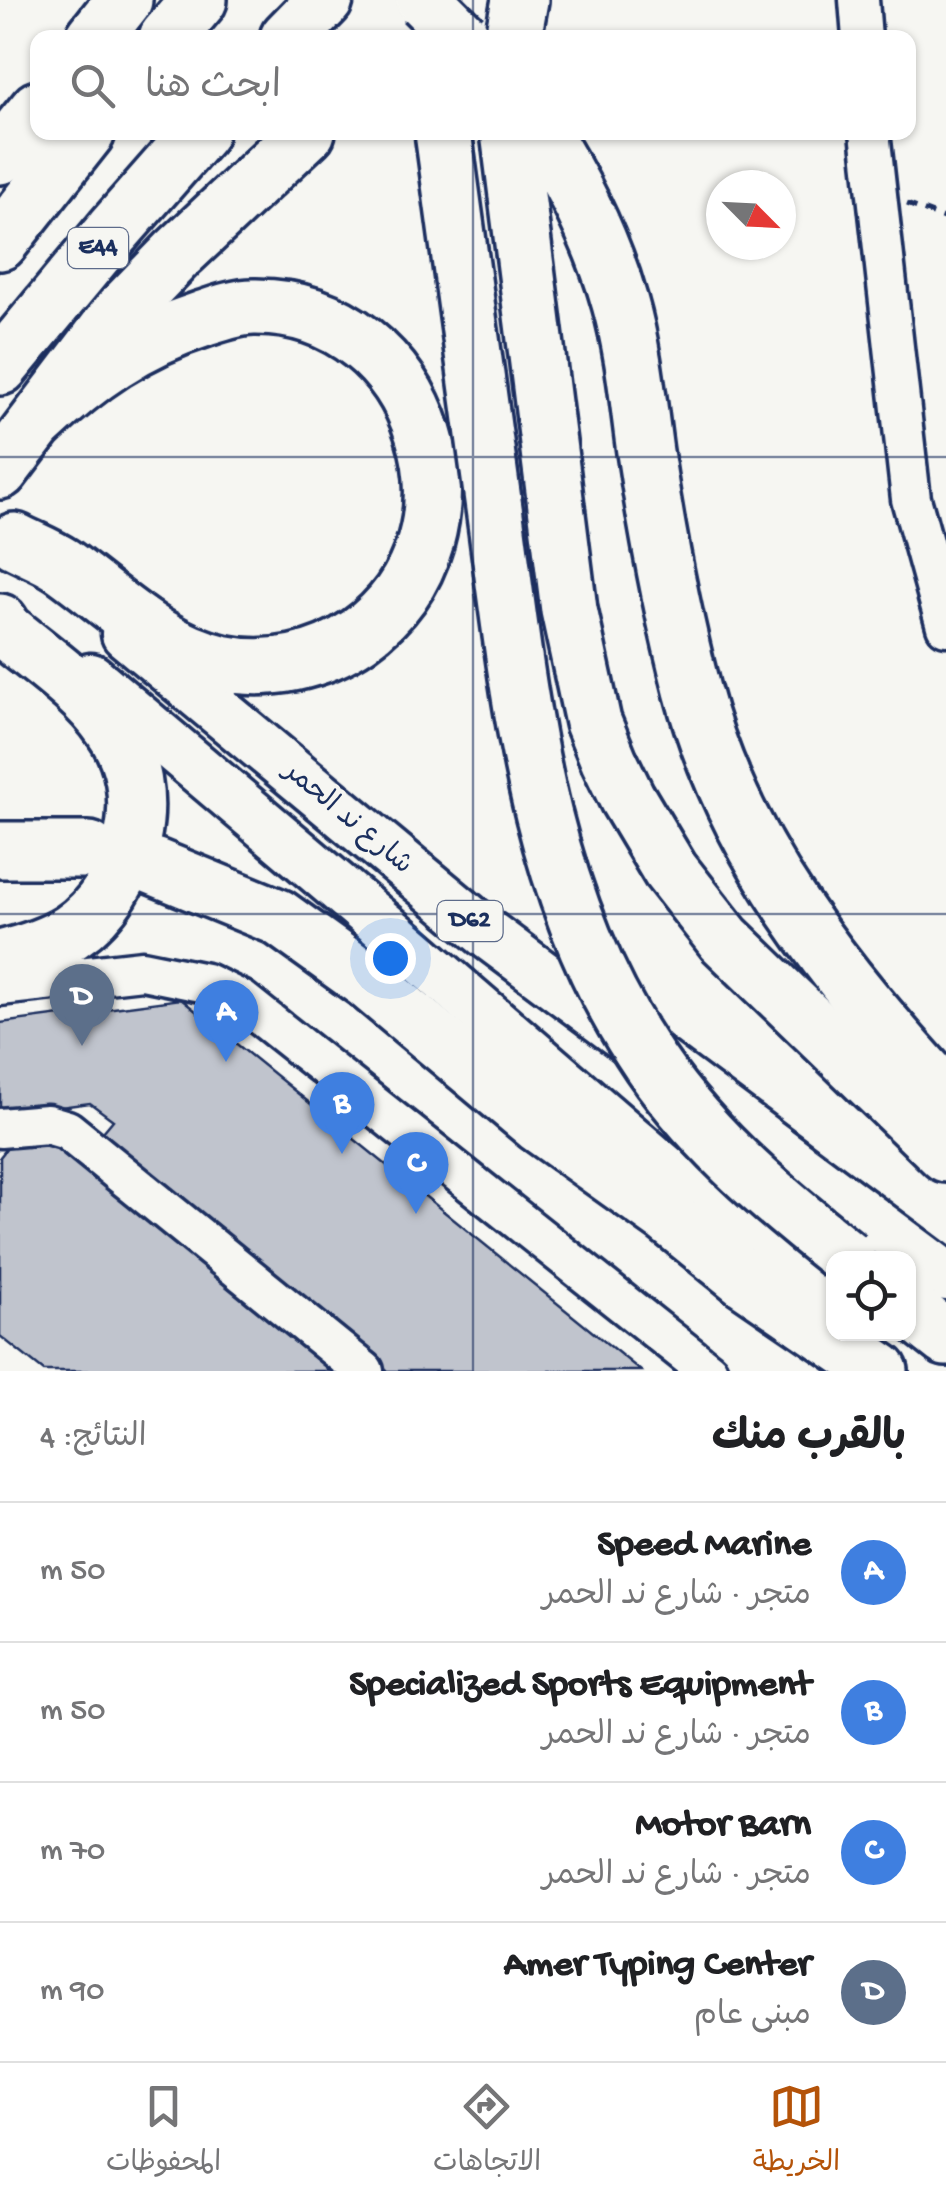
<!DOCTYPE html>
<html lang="ar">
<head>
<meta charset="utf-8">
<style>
	:root { --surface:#fff; --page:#f2f2f2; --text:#202124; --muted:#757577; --line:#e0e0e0; --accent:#b45309 }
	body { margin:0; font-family:"Gochi Hand","Playpen Sans Arabic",sans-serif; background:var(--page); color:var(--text); direction:rtl }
	.controls { position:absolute; right:30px; bottom:30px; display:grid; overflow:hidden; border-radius:20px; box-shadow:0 2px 8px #0004 }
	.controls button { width:90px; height:90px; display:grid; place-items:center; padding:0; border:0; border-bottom:2px solid var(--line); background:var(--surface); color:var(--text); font:50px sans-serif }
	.compass { position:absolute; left:706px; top:170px; width:90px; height:90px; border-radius:50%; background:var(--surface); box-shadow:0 2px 8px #0004; rotate:114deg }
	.you { position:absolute; left:390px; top:958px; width:35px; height:35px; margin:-25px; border:8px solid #fff; border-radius:50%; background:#1a73e8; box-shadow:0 0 0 15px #1a73e833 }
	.badge { display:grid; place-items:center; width:65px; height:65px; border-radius:50%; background:var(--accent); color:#fff; font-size:32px; font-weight:700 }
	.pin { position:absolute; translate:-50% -82px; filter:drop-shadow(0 2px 5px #0008) }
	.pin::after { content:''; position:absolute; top:52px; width:35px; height:30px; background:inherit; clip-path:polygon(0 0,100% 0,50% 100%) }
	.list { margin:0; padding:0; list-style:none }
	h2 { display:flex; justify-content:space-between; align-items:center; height:130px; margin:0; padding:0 40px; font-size:42px }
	h2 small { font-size:32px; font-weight:400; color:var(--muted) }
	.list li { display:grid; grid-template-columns:65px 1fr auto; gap:30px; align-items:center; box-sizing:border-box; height:140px; padding:0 40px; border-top:2px solid var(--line) }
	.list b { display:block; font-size:38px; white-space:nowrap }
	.list p { margin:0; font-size:32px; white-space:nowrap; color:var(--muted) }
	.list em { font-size:32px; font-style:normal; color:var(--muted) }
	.icon { flex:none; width:55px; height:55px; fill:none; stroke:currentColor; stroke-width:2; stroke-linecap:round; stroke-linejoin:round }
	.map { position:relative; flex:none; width:946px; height:1371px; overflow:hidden; direction:ltr }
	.search { position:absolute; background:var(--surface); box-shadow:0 2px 8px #0004; left:30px; right:30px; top:30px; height:110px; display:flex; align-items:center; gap:25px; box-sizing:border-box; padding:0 35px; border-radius:20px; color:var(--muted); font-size:38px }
	.sheet { height:690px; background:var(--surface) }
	nav { display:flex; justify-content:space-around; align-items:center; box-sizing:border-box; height:140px; border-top:2px solid var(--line); background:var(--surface); font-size:28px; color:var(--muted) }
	nav a { display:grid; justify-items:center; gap:5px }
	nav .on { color:var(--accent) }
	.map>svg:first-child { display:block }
	.building { fill:#c0c4cd; stroke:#1b2f5e; stroke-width:2.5 }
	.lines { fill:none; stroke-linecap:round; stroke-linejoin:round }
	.minor-casing { stroke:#1b2f5e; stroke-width:45 }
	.major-casing { stroke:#1b2f5e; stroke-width:55 }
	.highway-casing { stroke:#1b2f5e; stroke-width:62 }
	.path { stroke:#1b2f5e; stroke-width:5; stroke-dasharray:10 8; stroke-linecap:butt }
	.minor { stroke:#f6f6f2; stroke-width:38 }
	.major { stroke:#f6f6f2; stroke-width:48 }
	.highway { stroke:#f6f6f2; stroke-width:55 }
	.highway-bridge-casing { stroke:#1b2f5e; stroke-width:62; stroke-linecap:butt }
	.highway-bridge { stroke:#f6f6f2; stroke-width:55 }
	.grid { fill:none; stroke:#1b2f5e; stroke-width:2.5; stroke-opacity:0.55 }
	.labels { text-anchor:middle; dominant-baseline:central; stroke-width:8; stroke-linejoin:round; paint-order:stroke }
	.shield { fill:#f6f6f2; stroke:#5d6b8a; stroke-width:2.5 }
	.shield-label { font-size:25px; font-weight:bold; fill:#1b2f5e }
	.street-label { font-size:28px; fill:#1b2f5e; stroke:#f6f6f2 }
</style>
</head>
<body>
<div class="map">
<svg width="946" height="1371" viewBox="0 0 946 1371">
	<rect width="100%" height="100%" fill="#f6f6f2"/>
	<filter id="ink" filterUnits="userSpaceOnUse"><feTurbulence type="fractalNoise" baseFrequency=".01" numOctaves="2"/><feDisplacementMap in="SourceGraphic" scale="20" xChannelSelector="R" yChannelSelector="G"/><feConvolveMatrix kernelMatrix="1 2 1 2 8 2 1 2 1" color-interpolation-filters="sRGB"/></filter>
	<g filter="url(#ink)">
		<g class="building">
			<polygon points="181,999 641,1371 387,1371 98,1138 113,1120 90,1103 0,1115 0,1023"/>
			<polygon points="44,1131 340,1371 44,1371 0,1336 0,1157 16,1137"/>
		</g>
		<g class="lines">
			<g class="minor-casing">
				<g id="minor">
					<polyline points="859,0 862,38"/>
					<polyline points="870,132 911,499 946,626"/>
					<polyline points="0,986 142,970 206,983 241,1000 708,1371"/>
					<polyline points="0,1128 47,1124 67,1130 364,1371"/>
				</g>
			</g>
			<g class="major-casing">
				<g id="major">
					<polyline points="126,634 486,933 946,1276"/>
					<polyline points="91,678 358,904 755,1247 823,1311"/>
				</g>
			</g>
			<g class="highway-casing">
				<g id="highway">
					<polyline points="94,38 124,0"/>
					<polyline points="167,38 199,0"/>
					<polyline points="288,38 325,0"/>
					<polyline points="513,38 520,0"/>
					<polyline points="509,132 569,610 593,722 609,761 627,798 670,870 724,939 946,1154"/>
					<path d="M541,132C575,186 603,242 620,303C634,352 638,402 645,452C657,532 672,612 692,690C734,851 836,976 946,1096"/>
					<polyline points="0,156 38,109"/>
					<polyline points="0,242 87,132"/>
					<polyline points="0,367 113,231 200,132"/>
					<polyline points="0,471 119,314 177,254 307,132"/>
					<path d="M15,541C30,549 47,555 62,565C113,601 158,649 222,663C269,673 320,662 359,635C498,536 426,305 254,307C237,307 218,314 203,319C137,340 87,375 38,422"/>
					<path d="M0,622L5,630C41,660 85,689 112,728C157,791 135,889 71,932C49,946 25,953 0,959"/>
					<polyline points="0,850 89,850"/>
					<polyline points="153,866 278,917 367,981 538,1124 666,1215 745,1279 880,1371"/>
					<polyline points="908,1308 946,1338"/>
				</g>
			</g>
			<polyline class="path" points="907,204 946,219"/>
			<use href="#minor" class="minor"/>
			<use href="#major" class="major"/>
			<use href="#highway" class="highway"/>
			<g class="highway-bridge-casing">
				<g id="highway-bridge">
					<polyline points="424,0 462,38"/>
					<path d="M443,132C461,265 479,397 497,530C521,711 539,892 641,1049C695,1134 769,1196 847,1258"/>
				</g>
			</g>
			<use href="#highway-bridge" class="highway-bridge"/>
		</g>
	</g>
	<path class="grid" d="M473,0V38M473,132V1371M0,457H946M0,914H946"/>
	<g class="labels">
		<g class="shield">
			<rect x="68" y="228" width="60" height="40" rx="8"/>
			<rect x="437.5" y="901" width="65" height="40" rx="8"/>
		</g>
		<g class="shield-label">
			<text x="98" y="248">E44</text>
			<text x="470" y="921">D62</text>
		</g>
		<g class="street-label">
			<text transform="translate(347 819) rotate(40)">شارع ند الحمر</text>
		</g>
	</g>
</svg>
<div class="controls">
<button><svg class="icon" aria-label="locate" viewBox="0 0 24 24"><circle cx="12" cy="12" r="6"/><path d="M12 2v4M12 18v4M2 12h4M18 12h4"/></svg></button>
</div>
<svg class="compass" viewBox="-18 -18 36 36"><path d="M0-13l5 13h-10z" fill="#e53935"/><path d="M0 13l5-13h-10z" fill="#757577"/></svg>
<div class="you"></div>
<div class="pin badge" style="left:226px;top:1062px;background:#3f7fe0">A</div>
<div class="pin badge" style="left:342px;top:1154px;background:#3f7fe0">B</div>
<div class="pin badge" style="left:416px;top:1214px;background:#3f7fe0">C</div>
<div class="pin badge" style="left:82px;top:1046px;background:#5c6f8a">D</div>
<div class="search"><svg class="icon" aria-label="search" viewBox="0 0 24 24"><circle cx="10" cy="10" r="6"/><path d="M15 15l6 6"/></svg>ابحث هنا</div>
</div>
<section class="sheet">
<h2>بالقرب منك<small>النتائج: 4</small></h2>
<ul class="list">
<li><span class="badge" style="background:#3f7fe0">A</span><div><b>Speed Marine</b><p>متجر · شارع ند الحمر</p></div><em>50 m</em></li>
<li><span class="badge" style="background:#3f7fe0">B</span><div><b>Specialized Sports Equipment</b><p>متجر · شارع ند الحمر</p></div><em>50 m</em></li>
<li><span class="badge" style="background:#3f7fe0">C</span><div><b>Motor Barn</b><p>متجر · شارع ند الحمر</p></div><em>70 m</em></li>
<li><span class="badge" style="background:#5c6f8a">D</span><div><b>Amer Typing Center</b><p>مبنى عام</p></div><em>90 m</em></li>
</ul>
</section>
<nav>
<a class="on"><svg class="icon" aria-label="map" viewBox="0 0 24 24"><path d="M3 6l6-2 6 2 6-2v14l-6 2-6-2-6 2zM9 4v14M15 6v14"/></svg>الخريطة</a>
<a><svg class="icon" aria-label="directions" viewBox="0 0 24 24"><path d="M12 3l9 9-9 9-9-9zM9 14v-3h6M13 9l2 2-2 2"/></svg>الاتجاهات</a>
<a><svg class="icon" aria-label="saved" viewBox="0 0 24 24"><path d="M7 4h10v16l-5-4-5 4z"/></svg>المحفوظات</a>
</nav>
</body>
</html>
